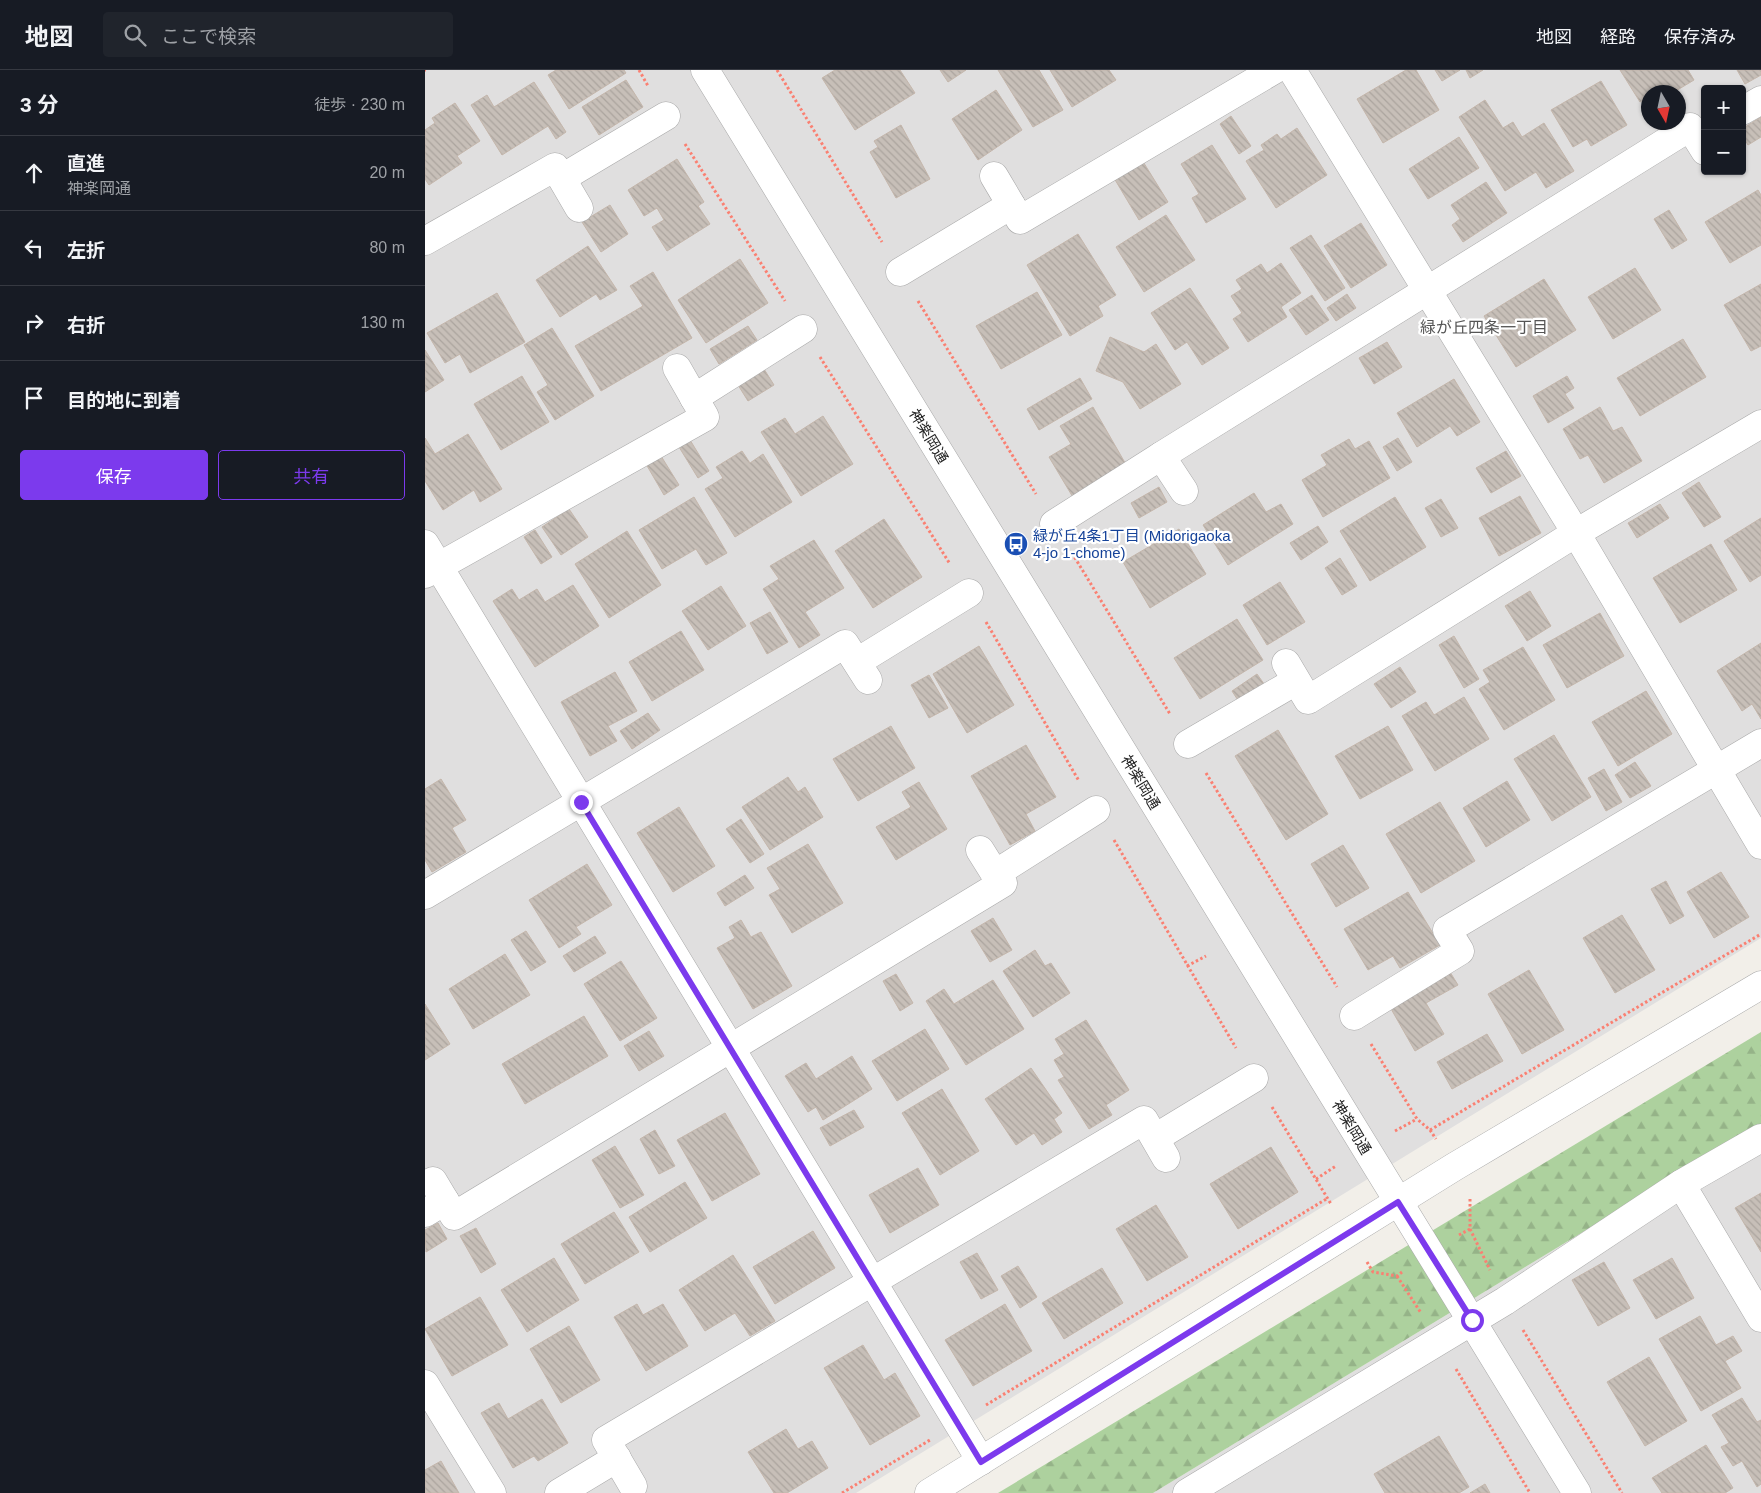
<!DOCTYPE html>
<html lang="ja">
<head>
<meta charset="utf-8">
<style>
	:root { --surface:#171b24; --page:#20242c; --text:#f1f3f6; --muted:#9ea1a6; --line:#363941; --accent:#7c3aed }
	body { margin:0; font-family:Arial,"Noto Sans JP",sans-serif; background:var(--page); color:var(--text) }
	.controls { position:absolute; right:15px; top:15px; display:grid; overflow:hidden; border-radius:5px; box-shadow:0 1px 4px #0004 }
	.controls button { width:45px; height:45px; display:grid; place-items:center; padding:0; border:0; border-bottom:1px solid var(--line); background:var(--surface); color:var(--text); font:25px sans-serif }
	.compass { position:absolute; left:1216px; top:15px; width:45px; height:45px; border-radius:50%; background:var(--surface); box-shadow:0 1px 4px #0004; rotate:171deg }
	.stop { position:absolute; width:15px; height:15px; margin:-11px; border:4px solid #7c3aed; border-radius:50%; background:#fff }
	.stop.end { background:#7c3aed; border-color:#fff; box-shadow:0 1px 5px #0008 }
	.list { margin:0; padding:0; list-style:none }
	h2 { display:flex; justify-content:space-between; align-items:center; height:65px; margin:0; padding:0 20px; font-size:21px }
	h2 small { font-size:16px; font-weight:400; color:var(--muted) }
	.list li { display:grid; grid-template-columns:32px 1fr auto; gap:15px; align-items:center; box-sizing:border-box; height:75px; padding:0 20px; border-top:1px solid var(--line) }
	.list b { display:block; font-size:19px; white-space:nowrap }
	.list p { margin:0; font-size:16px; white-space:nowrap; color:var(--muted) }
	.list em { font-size:16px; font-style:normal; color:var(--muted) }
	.actions { display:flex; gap:10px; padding:15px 20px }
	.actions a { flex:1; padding:11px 0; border:1px solid var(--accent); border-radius:5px; text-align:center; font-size:18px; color:var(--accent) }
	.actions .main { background:var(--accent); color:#fff }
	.icon { flex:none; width:28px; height:28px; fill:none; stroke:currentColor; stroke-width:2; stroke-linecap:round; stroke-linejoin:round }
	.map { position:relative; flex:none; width:1336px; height:1423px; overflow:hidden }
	header { display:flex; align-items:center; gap:30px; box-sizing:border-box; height:70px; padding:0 25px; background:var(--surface); border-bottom:1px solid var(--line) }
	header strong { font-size:24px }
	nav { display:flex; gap:28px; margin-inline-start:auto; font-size:18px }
	.search { width:350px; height:45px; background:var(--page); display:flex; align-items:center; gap:12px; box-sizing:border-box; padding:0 18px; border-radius:5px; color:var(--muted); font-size:19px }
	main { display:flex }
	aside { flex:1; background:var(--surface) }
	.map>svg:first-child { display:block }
	.residential { fill:#e0dfdf; fill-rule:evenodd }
	.forest { fill:url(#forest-firs) }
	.building { fill:url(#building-back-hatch); stroke:#c4b6ab }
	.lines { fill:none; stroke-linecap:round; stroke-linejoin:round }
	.minor-casing { stroke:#a9a9a9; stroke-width:29 }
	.path { stroke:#fa8072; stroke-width:3; stroke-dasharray:2.5 2.5; stroke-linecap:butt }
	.minor { stroke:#fff; stroke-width:28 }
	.route { stroke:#7c3aed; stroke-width:6 }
	.labels { text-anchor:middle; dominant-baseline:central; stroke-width:4.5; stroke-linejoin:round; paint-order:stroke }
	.street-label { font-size:15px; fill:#222; stroke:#fff }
	.transit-label { font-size:15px; fill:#164399; stroke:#fff; text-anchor:start }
	.neighbourhood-label { font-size:16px; fill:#555; stroke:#fff }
</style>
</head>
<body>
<header>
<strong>地図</strong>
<div class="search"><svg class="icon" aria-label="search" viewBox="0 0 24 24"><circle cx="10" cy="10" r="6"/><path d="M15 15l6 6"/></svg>ここで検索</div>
<nav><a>地図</a><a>経路</a><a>保存済み</a></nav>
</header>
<main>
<aside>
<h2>3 分<small>徒歩 · 230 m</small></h2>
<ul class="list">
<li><svg class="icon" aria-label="ahead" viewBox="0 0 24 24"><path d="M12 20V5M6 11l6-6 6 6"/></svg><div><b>直進</b><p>神楽岡通</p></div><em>20 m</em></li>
<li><svg class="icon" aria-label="left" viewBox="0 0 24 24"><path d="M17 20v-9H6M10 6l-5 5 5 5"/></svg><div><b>左折</b></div><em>80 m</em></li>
<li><svg class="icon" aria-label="right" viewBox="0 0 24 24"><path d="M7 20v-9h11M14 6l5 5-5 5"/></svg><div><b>右折</b></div><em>130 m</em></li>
<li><svg class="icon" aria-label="arrive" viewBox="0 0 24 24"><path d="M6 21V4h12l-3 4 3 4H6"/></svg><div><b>目的地に到着</b></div></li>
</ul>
<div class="actions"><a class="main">保存</a><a>共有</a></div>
</aside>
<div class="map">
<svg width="1336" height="1423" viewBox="0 0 1336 1423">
	<defs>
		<pattern id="forest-firs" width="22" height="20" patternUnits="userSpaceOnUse" patternTransform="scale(1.25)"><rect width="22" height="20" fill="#add19e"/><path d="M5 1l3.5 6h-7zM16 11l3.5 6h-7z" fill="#95b388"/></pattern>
		<pattern id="building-back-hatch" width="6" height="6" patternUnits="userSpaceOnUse" patternTransform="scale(1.25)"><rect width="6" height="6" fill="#c7bfb8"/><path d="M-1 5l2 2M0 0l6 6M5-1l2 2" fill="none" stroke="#aba49e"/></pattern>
	</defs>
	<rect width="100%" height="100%" fill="#f2efe9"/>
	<g class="residential">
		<path d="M0,0H1336V868L431,1423H0ZM1280,19H1317V101H1280ZM1224,22H1254V52H1224Z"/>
		<polygon points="1336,1054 1336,1423 728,1423"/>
	</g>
	<polygon class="forest" points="1336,962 1336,1054 728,1423 573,1423"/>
	<g class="building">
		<polygon points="131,0 199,0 201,3 144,39 123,5"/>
		<polygon points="410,0 475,0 490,23 430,60 397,8"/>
		<polygon points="515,0 541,0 523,12"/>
		<polygon points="573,0 614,0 638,40 608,57"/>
		<polygon points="625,0 684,0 691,10 647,37"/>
		<polygon points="981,0 991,0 1014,40 958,73 932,29"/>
		<polygon points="1010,0 1035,0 1017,11"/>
		<polygon points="1041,0 1058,0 1045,8"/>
		<polygon points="1195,0 1263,0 1269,10 1249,22 1224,22 1224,27 1215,32"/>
		<polygon points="1312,0 1336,0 1336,5 1320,14"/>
		<polygon points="201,10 218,37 174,65 157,37"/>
		<polygon points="1176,11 1202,55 1166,76 1162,69 1148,77 1126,40"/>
		<polygon points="109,12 141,62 131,69 123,56 77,85 46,35 62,25 69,37"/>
		<polygon points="571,20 597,60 553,90 527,49"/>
		<polygon points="1060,30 1078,58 1088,52 1097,67 1119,53 1149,101 1121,118 1111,102 1080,121 1034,47"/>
		<polygon points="30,33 55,71 32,86 37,93 4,115 0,109 0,60 10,53 7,48"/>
		<polygon points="806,46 826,76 814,84 795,54"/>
		<polygon points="1336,47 1336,67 1323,75 1317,65 1317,59"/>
		<polygon points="476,55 505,109 471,128 445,82 453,77 449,71"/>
		<polygon points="872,58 902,105 851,138 821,91 839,80 836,75 852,64 856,69"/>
		<polygon points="1034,67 1054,98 1003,129 984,99"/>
		<polygon points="787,75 821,129 781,153 767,128 774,124 756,94"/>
		<polygon points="252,89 279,132 273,136 285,154 242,181 227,157 239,150 232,138 219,146 203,120"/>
		<polygon points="717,90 743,132 714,150 689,108"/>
		<polygon points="1061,112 1082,143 1038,172 1027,155 1035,149 1026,135"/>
		<polygon points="1333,120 1336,125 1336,175 1305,193 1280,152"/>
		<polygon points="185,135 203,164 176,182 157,152"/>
		<polygon points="1244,140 1262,170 1247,179 1229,149"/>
		<polygon points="741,145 770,190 719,222 691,177"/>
		<polygon points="936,153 962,195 926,218 899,176"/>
		<polygon points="653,164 691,225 673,236 678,246 645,266 602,195"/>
		<polygon points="886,165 920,218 900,231 865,178"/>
		<polygon points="163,176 192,220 175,230 171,224 135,247 111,210"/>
		<polygon points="315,189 343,233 281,273 253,230"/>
		<polygon points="856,193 876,223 856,237 862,247 823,272 808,249 817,243 806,226 817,219 811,210 836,194 842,203"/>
		<polygon points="1210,198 1236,240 1188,269 1163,227"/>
		<polygon points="228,202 267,268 176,321 150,276 218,236 205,216"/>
		<polygon points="1119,209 1151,260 1091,297 1059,246"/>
		<polygon points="1336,214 1336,276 1326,281 1299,235"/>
		<polygon points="765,218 804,278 777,295 762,272 750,280 726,243"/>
		<polygon points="612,222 637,265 576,299 551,256"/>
		<polygon points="72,223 100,272 45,303 35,284 20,293 2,263"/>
		<polygon points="922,224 931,238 911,251 902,238"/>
		<polygon points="887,225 904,250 881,265 864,240"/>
		<polygon points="323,256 332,270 294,294 285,279"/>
		<polygon points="127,258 169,326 130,350 112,322 123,315 99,275"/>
		<polygon points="685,267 719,282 731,274 756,314 715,339 698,312 671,301"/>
		<polygon points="1258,269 1281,307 1215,346 1192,308"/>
		<polygon points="962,272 977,297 949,314 934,288"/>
		<polygon points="0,280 19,310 0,322"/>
		<polygon points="339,299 349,315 323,331 313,315"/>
		<polygon points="97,306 124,352 76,380 49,334"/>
		<polygon points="1142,306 1149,318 1140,324 1149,338 1123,353 1108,326"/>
		<polygon points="655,308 667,329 614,360 602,339"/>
		<polygon points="1029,309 1055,352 1032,366 1025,356 992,377 972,343"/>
		<polygon points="668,337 703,398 649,429 624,387 646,374 635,356"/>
		<polygon points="1175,337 1188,361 1197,357 1217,391 1179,413 1163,385 1155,389 1138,359"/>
		<polygon points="398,346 428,394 376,426 336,362 360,348 370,364"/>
		<polygon points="43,364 77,419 55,432 49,420 18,440 0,411 0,368 10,384"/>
		<polygon points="973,368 987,392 972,401 958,377"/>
		<polygon points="924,369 930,379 944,371 965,408 898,447 877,410 902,395 896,385"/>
		<polygon points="265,370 284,401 273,408 254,377"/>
		<polygon points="317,381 325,393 338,384 367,432 310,467 280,419 298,408 291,397"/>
		<polygon points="1081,381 1096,406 1066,423 1051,398"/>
		<polygon points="236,386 254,415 239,425 221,394"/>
		<polygon points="1274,412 1296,447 1279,457 1257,423"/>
		<polygon points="734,417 742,432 714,448 706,433"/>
		<polygon points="829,423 841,442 856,434 868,454 803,495 778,455"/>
		<polygon points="1095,426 1116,463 1074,486 1054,448"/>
		<polygon points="269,427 302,483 281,495 271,479 237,499 214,460"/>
		<polygon points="970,427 1001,477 945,511 915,461"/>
		<polygon points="1016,429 1033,458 1016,467 1000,438"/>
		<polygon points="1235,434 1244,448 1212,468 1203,453"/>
		<polygon points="144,439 163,467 136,485 117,457"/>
		<polygon points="1336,448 1336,505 1325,512 1299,471"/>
		<polygon points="459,449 497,507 448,538 410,481"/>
		<polygon points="893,456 903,472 876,490 865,473"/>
		<polygon points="754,459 781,504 725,538 698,492"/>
		<polygon points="110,460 127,487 116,494 99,467"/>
		<polygon points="202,461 236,515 184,548 150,494"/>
		<polygon points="389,470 419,518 380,542 395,565 374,578 338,519 354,509 345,496"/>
		<polygon points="1286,474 1312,520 1255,553 1228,508"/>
		<polygon points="915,488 932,516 917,525 900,498"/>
		<polygon points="855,512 880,552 842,575 818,535"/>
		<polygon points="148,515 174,556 110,597 68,531 87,519 94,530 112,519 120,532"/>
		<polygon points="296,516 321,556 283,580 257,541"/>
		<polygon points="1105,521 1126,556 1102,571 1080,536"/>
		<polygon points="345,542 363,572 342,584 325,553"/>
		<polygon points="1175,543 1199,586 1142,618 1118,575"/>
		<polygon points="812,549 838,590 775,629 749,588"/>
		<polygon points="256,561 279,600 227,631 204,592"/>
		<polygon points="1029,566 1054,609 1039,618 1014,575"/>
		<polygon points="1336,573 1336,649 1327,634 1317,641 1292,601"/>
		<polygon points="554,576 589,635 542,663 508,604"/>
		<polygon points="1098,577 1130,630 1079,660 1054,619 1065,612 1058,600"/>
		<polygon points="975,597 991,622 966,638 949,614"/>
		<polygon points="190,602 212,641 183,656 192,671 165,686 136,632"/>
		<polygon points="832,604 842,618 816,635 807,621"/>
		<polygon points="504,605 523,638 504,648 486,615"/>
		<polygon points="1221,621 1247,664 1193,696 1167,652"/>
		<polygon points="1039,627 1064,669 1010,701 977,646 1001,632 1009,645"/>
		<polygon points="223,643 235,660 207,679 195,661"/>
		<polygon points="466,656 490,698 433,731 408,689"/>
		<polygon points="963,656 988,700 935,729 910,686"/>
		<polygon points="853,660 903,744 861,770 810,686"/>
		<polygon points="1129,665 1166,727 1127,751 1089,689"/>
		<polygon points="601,675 631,727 601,744 610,761 585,775 546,706"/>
		<polygon points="1210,692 1226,716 1205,728 1190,705"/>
		<polygon points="1179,699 1197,732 1181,741 1163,708"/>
		<polygon points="363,707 373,722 380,717 398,747 345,780 317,737"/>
		<polygon points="16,709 41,750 27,758 41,782 7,802 0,790 0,719"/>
		<polygon points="1082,711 1105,750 1061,777 1038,738"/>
		<polygon points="494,712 522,759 471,790 451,757 486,737 477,722"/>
		<polygon points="1015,732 1050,791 996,823 961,764"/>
		<polygon points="254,737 290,796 248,822 212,763"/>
		<polygon points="316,749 339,784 325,793 301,759"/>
		<polygon points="383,774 418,833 367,863 344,825 355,819 342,798"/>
		<polygon points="918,775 944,818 911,837 886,794"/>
		<polygon points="162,794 187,835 151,857 156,864 134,878 104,830"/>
		<polygon points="1296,802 1324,847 1289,868 1262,822"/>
		<polygon points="320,805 329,818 300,836 292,823"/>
		<polygon points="1241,811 1259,846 1245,854 1226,819"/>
		<polygon points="983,822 1015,875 975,898 968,886 943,900 919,859"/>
		<polygon points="1197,845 1230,900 1190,923 1158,868"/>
		<polygon points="568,848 587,880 565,892 546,861"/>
		<polygon points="316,850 326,867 336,862 367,916 328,939 292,878 310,868 304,857"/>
		<polygon points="101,861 121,892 106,901 86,870"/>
		<polygon points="170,866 181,883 149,902 138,886"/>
		<polygon points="610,880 620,896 626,893 645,923 608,947 578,901"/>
		<polygon points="80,884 105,925 48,959 24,919"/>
		<polygon points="196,891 232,948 195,971 159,914"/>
		<polygon points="1104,900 1139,960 1097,984 1063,924"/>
		<polygon points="1025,902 1033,915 1001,933 1019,964 990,981 965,937"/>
		<polygon points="471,904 488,933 475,941 458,911"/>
		<polygon points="568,910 599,959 541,995 501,931 519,919 529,934"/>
		<polygon points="0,934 25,974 0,990"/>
		<polygon points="159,946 183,986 100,1034 77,994"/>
		<polygon points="661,950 704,1020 681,1035 687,1045 664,1059 633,1010 639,1007 629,990 639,984 630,969"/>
		<polygon points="500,959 524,999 472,1031 447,991"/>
		<polygon points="224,961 239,986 214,1001 199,976"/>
		<polygon points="1062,964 1078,991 1027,1019 1012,992"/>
		<polygon points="427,986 447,1019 398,1050 391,1037 383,1042 360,1006 381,993 391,1009"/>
		<polygon points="606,998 637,1043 629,1049 637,1062 617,1075 609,1063 591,1075 560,1029"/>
		<polygon points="517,1019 554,1081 515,1105 477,1043"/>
		<polygon points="429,1040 439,1057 405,1076 395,1058"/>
		<polygon points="300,1043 335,1104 287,1131 252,1070"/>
		<polygon points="230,1060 250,1096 234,1104 215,1069"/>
		<polygon points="190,1076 219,1125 195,1138 167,1090"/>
		<polygon points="846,1077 873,1122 813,1159 785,1114"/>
		<polygon points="493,1098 514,1135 465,1163 444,1125"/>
		<polygon points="260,1112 282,1148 225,1182 204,1147"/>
		<polygon points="1336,1123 1336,1182 1310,1138"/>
		<polygon points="731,1135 763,1187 722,1211 691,1159"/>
		<polygon points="189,1142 214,1182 160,1214 136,1174"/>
		<polygon points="13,1153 22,1169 1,1182 0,1160"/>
		<polygon points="51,1158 71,1194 56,1203 35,1166"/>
		<polygon points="388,1161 410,1198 350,1234 328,1197"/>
		<polygon points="552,1183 573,1220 556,1229 535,1192"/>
		<polygon points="308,1185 350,1251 325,1266 310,1243 280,1261 254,1220"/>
		<polygon points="129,1188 154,1230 102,1262 76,1220"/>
		<polygon points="1247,1188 1269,1228 1231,1249 1208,1210"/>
		<polygon points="1179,1192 1205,1238 1173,1256 1147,1210"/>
		<polygon points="593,1196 612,1227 595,1238 576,1206"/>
		<polygon points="677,1198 698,1233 639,1269 617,1233"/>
		<polygon points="55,1227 83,1275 27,1306 0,1259"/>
		<polygon points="212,1234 218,1245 238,1234 263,1276 221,1301 189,1247"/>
		<polygon points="580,1234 607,1281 548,1316 520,1270"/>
		<polygon points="1275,1246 1291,1275 1308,1266 1317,1281 1300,1291 1316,1318 1276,1341 1234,1269"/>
		<polygon points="144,1256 175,1310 136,1333 105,1279"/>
		<polygon points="438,1275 459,1310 470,1303 495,1346 445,1375 399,1298"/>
		<polygon points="1224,1287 1262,1351 1220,1376 1182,1312"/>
		<polygon points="1317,1328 1332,1352 1336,1350 1336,1414 1332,1417 1317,1391 1308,1396 1296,1377 1304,1373 1287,1345"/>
		<polygon points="117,1329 143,1373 113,1391 109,1386 88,1398 56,1343 74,1333 83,1349"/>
		<polygon points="361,1359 373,1379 387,1371 403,1398 362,1423 349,1423 323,1382"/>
		<polygon points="1014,1366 1044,1417 1034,1423 960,1423 949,1404"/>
		<polygon points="1281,1375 1308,1418 1300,1423 1237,1423 1227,1408"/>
		<polygon points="16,1391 34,1423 0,1423 0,1400"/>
		<polygon points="1060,1414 1065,1423 1045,1423"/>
	</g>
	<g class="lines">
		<g class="minor-casing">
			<g id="minor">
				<polyline points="280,0 1152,1423"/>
				<polyline points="867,0 1151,463 1336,775"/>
				<polyline points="1317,41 1336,30"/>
				<polyline points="569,106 595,150 849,0"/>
				<polyline points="137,108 241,46"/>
				<polyline points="0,171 130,97 154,138"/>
				<polyline points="475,202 586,135"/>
				<polyline points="269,328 378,259"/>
				<polyline points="759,421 736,386 1265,57 1280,81"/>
				<polyline points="629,454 736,386"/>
				<polyline points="0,474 556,1391"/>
				<polyline points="0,504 280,347 252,298"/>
				<polyline points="432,592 544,523"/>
				<polyline points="861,593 883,630 1151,463 1336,354"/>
				<polyline points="763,674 871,611"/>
				<polyline points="570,804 671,740"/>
				<polyline points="0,825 420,574 443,610"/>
				<polyline points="929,946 1035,881 1022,860 1336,673"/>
				<polyline points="730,1068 829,1008"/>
				<polyline points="8,1111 29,1146 578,813 570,804 555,780"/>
				<polyline points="1256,1114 1336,1248"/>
				<polyline points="0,1143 20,1131"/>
				<polyline points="0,1314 67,1423"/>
				<polyline points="208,1416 181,1370 719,1050 741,1088"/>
				<polyline points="134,1423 192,1388"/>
				<polyline points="504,1423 1029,1097 1336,915"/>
				<polyline points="762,1423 1080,1231 1256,1114 1336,1068"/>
			</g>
		</g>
		<g class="path">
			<polyline points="0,0 1,0"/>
			<polyline points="214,0 223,16"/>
			<polyline points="352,0 457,172"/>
			<polyline points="260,74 360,231"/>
			<polyline points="493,231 611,424"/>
			<polyline points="395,287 525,494"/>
			<polyline points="647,483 745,644"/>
			<polyline points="561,552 654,711"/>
			<polyline points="781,703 912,917"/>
			<polyline points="689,770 811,978"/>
			<polyline points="762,896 781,886"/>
			<polyline points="946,974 992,1049 1005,1060 1011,1069"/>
			<polyline points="847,1037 906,1134"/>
			<polyline points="1005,1060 1336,864"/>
			<polyline points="970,1061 992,1049"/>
			<polyline points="891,1109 911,1096"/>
			<polyline points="1045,1129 1045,1159 1065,1200"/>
			<polyline points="1034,1165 1045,1159"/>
			<polyline points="942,1192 948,1202 972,1206 977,1202"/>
			<polyline points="972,1206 996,1243"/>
			<polyline points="1098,1260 1197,1423"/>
			<polyline points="1031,1299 1105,1423"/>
			<polyline points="561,1335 903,1128"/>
			<polyline points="417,1423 505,1370"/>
		</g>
		<use href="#minor" class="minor"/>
	</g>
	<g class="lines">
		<polyline class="route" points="156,732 556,1392 973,1132 1047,1250"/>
	</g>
	<defs>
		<g id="bus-disc" transform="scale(1.25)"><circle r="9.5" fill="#1a4fb4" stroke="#fff"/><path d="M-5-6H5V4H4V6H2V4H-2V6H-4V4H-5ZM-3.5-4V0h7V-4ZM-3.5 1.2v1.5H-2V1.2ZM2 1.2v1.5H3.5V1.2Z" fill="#fff"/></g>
	</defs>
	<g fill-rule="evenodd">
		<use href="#bus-disc" x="591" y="474"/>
	</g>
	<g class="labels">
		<g class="street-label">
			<text transform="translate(504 366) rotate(59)">神楽岡通</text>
			<text transform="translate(716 712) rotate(59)">神楽岡通</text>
			<text transform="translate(927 1057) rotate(59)">神楽岡通</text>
		</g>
		<g class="transit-label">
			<text x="608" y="465">緑が丘4条1丁目 (Midorigaoka<tspan x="608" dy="17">4-jo 1-chome)</tspan></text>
		</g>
		<g class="neighbourhood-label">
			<text x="1059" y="257">緑が丘四条一丁目</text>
		</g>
	</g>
</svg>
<div class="controls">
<button>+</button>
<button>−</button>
</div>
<svg class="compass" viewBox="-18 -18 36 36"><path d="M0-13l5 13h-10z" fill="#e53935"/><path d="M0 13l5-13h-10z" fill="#9ea1a6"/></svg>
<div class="stop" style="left:1047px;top:1250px"></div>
<div class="stop end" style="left:156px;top:732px"></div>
</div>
</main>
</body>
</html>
